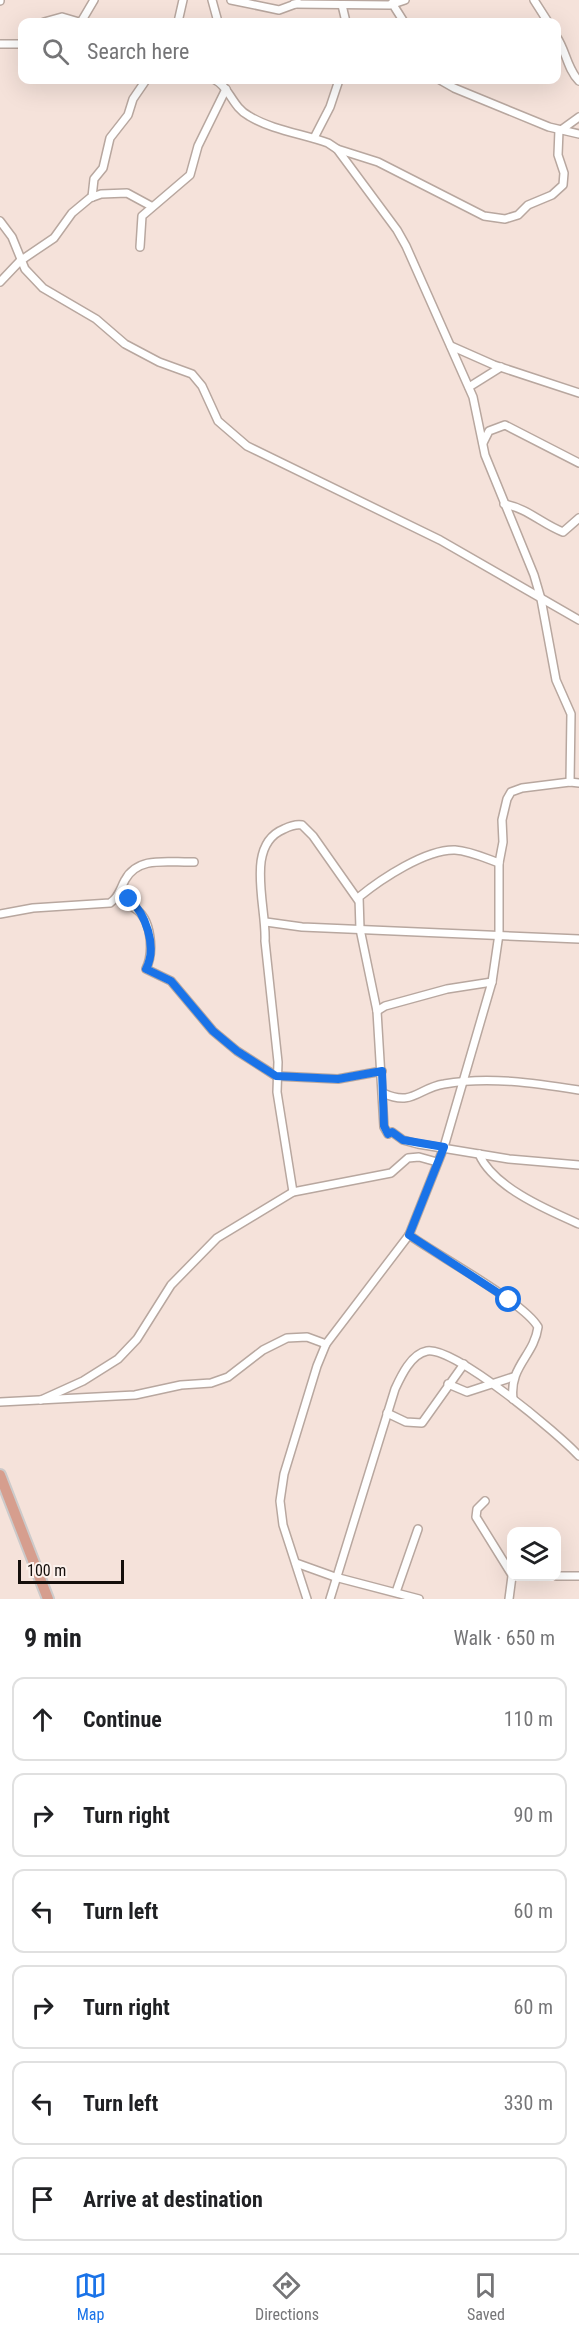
<!DOCTYPE html>
<html lang="en">
<head>
<meta charset="utf-8">
<style>
	:root { --surface:#fff; --page:#f2f2f2; --text:#202124; --muted:#757577; --line:#e0e0e0; --accent:#1a73e8 }
	body { margin:0; font-family:"Roboto Condensed",sans-serif; background:var(--page); color:var(--text) }
	.controls { position:absolute; right:18px; bottom:18px; display:grid; overflow:hidden; border-radius:12px; box-shadow:0 6px 24px #0002 }
	.controls button { width:54px; height:54px; display:grid; place-items:center; padding:0; border:0; border-bottom:2px solid var(--line); background:var(--surface); color:var(--text); font:30px sans-serif }
	.scale { position:absolute; left:18px; bottom:15px; width:106px; box-sizing:border-box; padding-left:6px; border:3px solid #150f0c; border-top:0; font-size:16px; line-height:21px; white-space:nowrap; color:#150f0c; -webkit-text-stroke:4px #fcf1ec; paint-order:stroke }
	.stop { position:absolute; width:18px; height:18px; margin:-14px; border:4px solid #1a73e8; border-radius:50%; background:#fff }
	.stop.end { background:#1a73e8; border-color:#fff; box-shadow:0 2px 6px #0008 }
	.list { margin:0; padding:0; list-style:none }
	h2 { display:flex; justify-content:space-between; align-items:center; height:78px; margin:0; padding:0 24px; font-size:26px }
	h2 small { font-size:20px; font-weight:400; color:var(--muted) }
	.list li { display:grid; grid-template-columns:39px 1fr auto; gap:18px; align-items:center; box-sizing:border-box; height:84px; margin:0 12px 12px; padding:0 12px; border:2px solid var(--line); border-radius:12px }
	.list b { display:block; font-size:22px; white-space:nowrap }
	.list em { font-size:20px; font-style:normal; color:var(--muted) }
	.icon { flex:none; width:33px; height:33px; fill:none; stroke:currentColor; stroke-width:2; stroke-linecap:round; stroke-linejoin:round }
	.map { position:relative; flex:none; width:579px; height:1599px; overflow:hidden }
	.search { position:absolute; background:var(--surface); box-shadow:0 6px 24px #0002; left:18px; right:18px; top:18px; height:66px; display:flex; align-items:center; gap:15px; box-sizing:border-box; padding:0 21px; border-radius:12px; color:var(--muted); font-size:22px }
	.sheet { height:654px; background:var(--surface) }
	nav { display:flex; justify-content:space-around; align-items:center; box-sizing:border-box; height:84px; border-top:2px solid var(--line); background:var(--surface); font-size:16px; color:var(--muted) }
	nav a { display:grid; justify-items:center; gap:3px }
	nav .on { color:var(--accent) }
	.map>svg:first-child { display:block }
	.lines { fill:none; stroke-linecap:round; stroke-linejoin:round }
	.minor-casing { stroke:#b8a79f; stroke-width:10 }
	.trunk-casing { stroke:#cccaca; stroke-width:14 }
	.minor { stroke:#fff; stroke-width:7 }
	.trunk { stroke:#d69e8e; stroke-width:10 }
	.route { stroke:#1a73e8; stroke-width:8 }
</style>
</head>
<body>
<div class="map">
<svg width="579" height="1599" viewBox="0 0 579 1599">
	<rect width="100%" height="100%" fill="#f5e2da"/>
	<g class="lines">
		<g class="minor-casing">
			<g id="minor">
				<polyline points="212,0 218,22"/>
				<polyline points="231,0 279,10 298,3"/>
				<polyline points="534,0 548,22"/>
				<polyline points="0,1 0,0"/>
				<polyline points="392,3 404,22"/>
				<polyline points="294,4 390,5 405,0"/>
				<polyline points="342,5 346,22"/>
				<polyline points="44,22 62,17 79,22"/>
				<polyline points="81,22 94,0"/>
				<polyline points="178,22 183,0"/>
				<path d="M556,36C566,50 567,69 579,81"/>
				<polyline points="0,44 22,44"/>
				<path d="M215,80C229,86 232,107 249,116C272,130 303,134 328,143L337,149L397,230L406,246L473,397L485,455L534,575L541,599L556,680L571,714L570,782"/>
				<polyline points="440,80 454,88 549,127 579,134"/>
				<polyline points="561,130 579,117"/>
				<polyline points="314,138 330,107 339,80"/>
				<polyline points="337,149 378,162 484,216 505,219 518,215 528,205 552,195 563,185 564,173 558,155 559,130"/>
				<polyline points="92,197 94,179 103,168 110,138 128,115 133,99 146,80"/>
				<polyline points="0,221 12,237 25,269 43,288 96,319 125,344 159,362 192,374 202,386 218,421 247,446 440,540 579,620"/>
				<polyline points="140,247 142,216 190,175 198,146 226,89"/>
				<polyline points="0,282 20,261 54,238 72,213 90,198 101,194 127,193 151,206"/>
				<polyline points="451,346 494,365 579,393"/>
				<polyline points="469,387 501,367"/>
				<polyline points="483,443 489,431 505,425 579,463"/>
				<path d="M504,504C527,508 542,524 563,532L579,518"/>
				<path d="M499,863C485,858 470,851 455,850C426,849 381,879 359,897L360,929L377,1011L384,1127L388,1134L392,1132L403,1140L418,1144L509,1159L579,1165"/>
				<path d="M119,894L135,904L134,908C152,918 154,952 146,969L171,981L213,1031L237,1051L276,1076L338,1079L382,1071"/>
				<path d="M0,914L33,908L110,903C119,897 120,889 125,880C138,855 170,863 194,862"/>
				<polyline points="266,922 302,927 579,939"/>
				<polyline points="377,1011 385,1006 447,989 492,982"/>
				<path d="M383,1093C413,1107 418,1088 444,1084C488,1076 535,1083 579,1090"/>
				<path d="M479,1154C493,1187 547,1210 579,1224"/>
				<path d="M293,1192L277,1092L278,1062L265,941C267,907 244,845 284,829C290,826 296,824 302,825L313,836L358,900"/>
				<path d="M409,1235C437,1255 525,1303 538,1327C534,1356 509,1366 513,1399"/>
				<polyline points="448,1384 467,1392 513,1377"/>
				<polyline points="41,1400 83,1381 118,1359 137,1339 171,1285 217,1238 293,1192 391,1173 408,1158 419,1157 437,1162"/>
				<polyline points="0,1402 135,1395 181,1385 211,1383 228,1377 263,1350 287,1338 307,1337 326,1344"/>
				<polyline points="387,1413 406,1422 422,1423 464,1364"/>
				<polyline points="485,1501 477,1509 476,1517 512,1575"/>
				<polyline points="296,1563 335,1577 419,1599"/>
				<polyline points="556,1576 579,1576"/>
				<polyline points="396,1592 418,1529"/>
				<polyline points="307,1599 283,1525 280,1501 284,1474 317,1366 326,1344 409,1235 444,1147 492,982 499,934 499,863 503,842 502,820 507,799 511,792 522,788 570,782 579,783"/>
				<path d="M330,1599L395,1389C401,1376 411,1354 427,1351C454,1346 559,1434 579,1456"/>
				<polyline points="509,1599 512,1576"/>
			</g>
		</g>
		<g class="trunk-casing">
			<polyline id="trunk" points="0,1475 48,1599"/>
		</g>
		<use href="#minor" class="minor"/>
		<use href="#trunk" class="trunk"/>
	</g>
	<g class="lines">
		<path class="route" d="M129,899C145,913 158,946 146,969L171,981L213,1031L237,1051L276,1076L338,1079L382,1071L384,1126L388,1134L392,1132L403,1140L444,1147L409,1235L509,1300"/>
	</g>
</svg>
<div class="controls">
<button><svg class="icon" aria-label="layers" viewBox="0 0 24 24"><path d="M12 4l9 5-9 5-9-5zM3 14l9 5 9-5"/></svg></button>
</div>
<div class="scale">100 m</div>
<div class="stop" style="left:509px;top:1300px"></div>
<div class="stop end" style="left:129px;top:899px"></div>
<div class="search"><svg class="icon" aria-label="search" viewBox="0 0 24 24"><circle cx="10" cy="10" r="6"/><path d="M15 15l6 6"/></svg>Search here</div>
</div>
<section class="sheet">
<h2>9 min<small>Walk · 650 m</small></h2>
<ul class="list">
<li><svg class="icon" aria-label="ahead" viewBox="0 0 24 24"><path d="M12 20V5M6 11l6-6 6 6"/></svg><div><b>Continue</b></div><em>110 m</em></li>
<li><svg class="icon" aria-label="right" viewBox="0 0 24 24"><path d="M7 20v-9h11M14 6l5 5-5 5"/></svg><div><b>Turn right</b></div><em>90 m</em></li>
<li><svg class="icon" aria-label="left" viewBox="0 0 24 24"><path d="M17 20v-9H6M10 6l-5 5 5 5"/></svg><div><b>Turn left</b></div><em>60 m</em></li>
<li><svg class="icon" aria-label="right" viewBox="0 0 24 24"><path d="M7 20v-9h11M14 6l5 5-5 5"/></svg><div><b>Turn right</b></div><em>60 m</em></li>
<li><svg class="icon" aria-label="left" viewBox="0 0 24 24"><path d="M17 20v-9H6M10 6l-5 5 5 5"/></svg><div><b>Turn left</b></div><em>330 m</em></li>
<li><svg class="icon" aria-label="arrive" viewBox="0 0 24 24"><path d="M6 21V4h12l-3 4 3 4H6"/></svg><div><b>Arrive at destination</b></div></li>
</ul>
</section>
<nav>
<a class="on"><svg class="icon" aria-label="map" viewBox="0 0 24 24"><path d="M3 6l6-2 6 2 6-2v14l-6 2-6-2-6 2zM9 4v14M15 6v14"/></svg>Map</a>
<a><svg class="icon" aria-label="directions" viewBox="0 0 24 24"><path d="M12 3l9 9-9 9-9-9zM9 14v-3h6M13 9l2 2-2 2"/></svg>Directions</a>
<a><svg class="icon" aria-label="saved" viewBox="0 0 24 24"><path d="M7 4h10v16l-5-4-5 4z"/></svg>Saved</a>
</nav>
</body>
</html>
